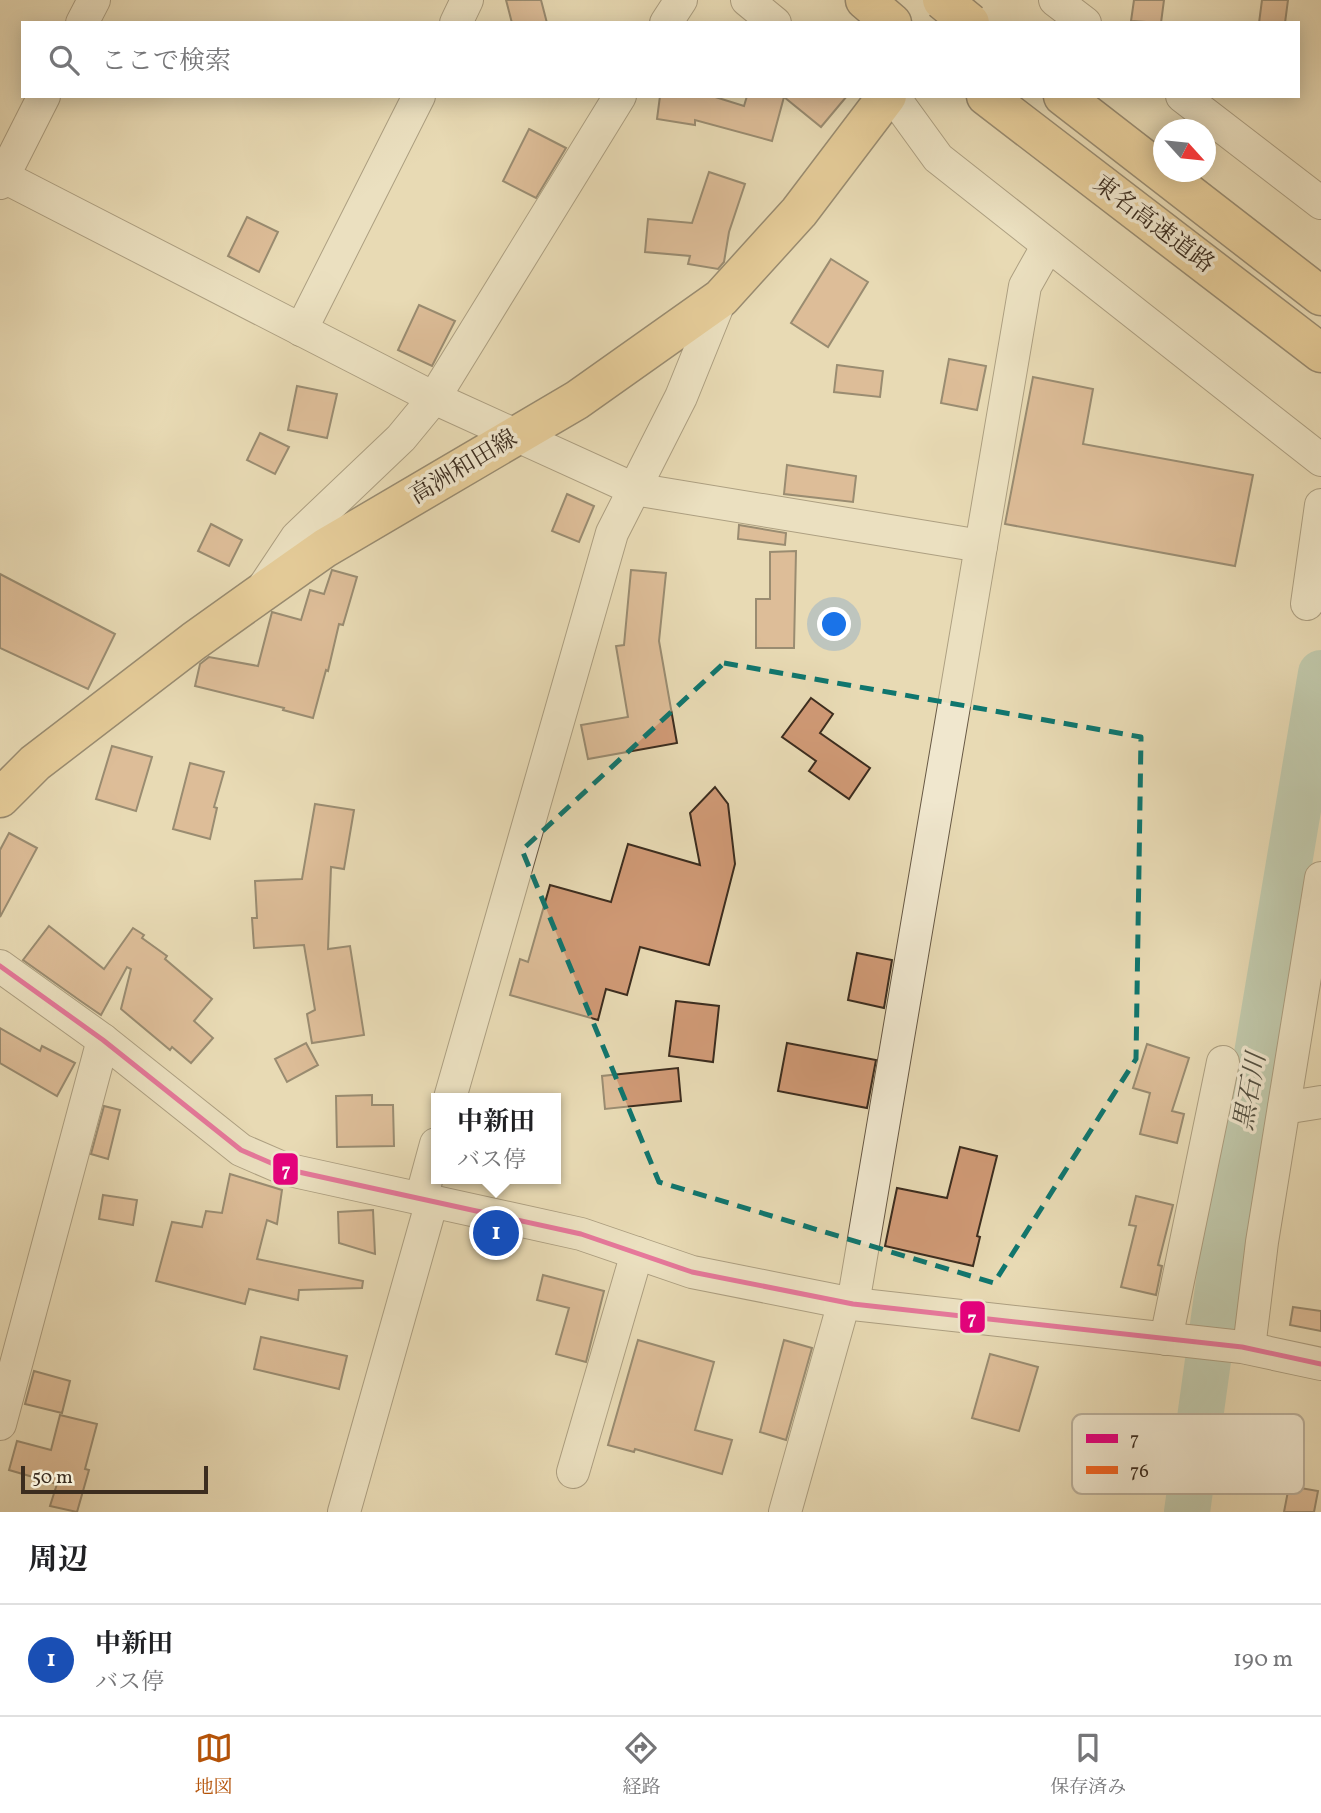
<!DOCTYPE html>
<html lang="ja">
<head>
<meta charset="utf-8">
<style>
	:root { --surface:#fff; --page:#f2f2f2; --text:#202124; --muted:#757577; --line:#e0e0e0; --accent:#b45309 }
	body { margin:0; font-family:Vollkorn,"Noto Serif JP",serif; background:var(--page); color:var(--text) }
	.compass { position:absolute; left:1153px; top:119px; width:63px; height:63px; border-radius:50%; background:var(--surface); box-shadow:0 4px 18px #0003; rotate:117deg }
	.scale { position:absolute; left:21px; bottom:18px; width:187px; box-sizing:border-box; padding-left:7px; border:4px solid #3c2d1f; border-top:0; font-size:19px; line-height:24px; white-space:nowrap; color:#3c2d1f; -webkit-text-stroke:5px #f0e7ce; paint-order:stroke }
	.you { position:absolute; left:835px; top:625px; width:24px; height:24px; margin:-18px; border:5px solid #fff; border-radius:50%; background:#1a73e8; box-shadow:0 0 0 10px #1a73e833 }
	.badge { display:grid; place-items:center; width:46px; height:46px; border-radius:50%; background:var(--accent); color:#fff; font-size:23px; font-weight:700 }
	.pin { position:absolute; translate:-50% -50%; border:4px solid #fff; box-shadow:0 2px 7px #0006 }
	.popup { position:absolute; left:431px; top:1093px; width:130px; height:91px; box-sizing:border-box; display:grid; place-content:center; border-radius:0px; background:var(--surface); filter:drop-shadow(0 2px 5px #0005); font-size:23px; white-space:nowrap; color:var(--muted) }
	.popup b { font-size:26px; color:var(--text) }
	.popup::after { content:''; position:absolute; left:50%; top:100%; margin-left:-14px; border:14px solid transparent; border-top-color:var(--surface) }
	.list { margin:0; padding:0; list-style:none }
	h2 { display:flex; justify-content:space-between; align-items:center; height:91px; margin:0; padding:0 28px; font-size:30px }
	h2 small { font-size:23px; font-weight:400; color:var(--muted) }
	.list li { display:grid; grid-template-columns:46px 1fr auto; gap:21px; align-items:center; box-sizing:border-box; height:112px; padding:0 28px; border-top:2px solid var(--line) }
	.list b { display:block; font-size:26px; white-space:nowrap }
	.list p { margin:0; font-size:23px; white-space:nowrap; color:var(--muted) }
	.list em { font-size:23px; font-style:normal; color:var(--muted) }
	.icon { flex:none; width:38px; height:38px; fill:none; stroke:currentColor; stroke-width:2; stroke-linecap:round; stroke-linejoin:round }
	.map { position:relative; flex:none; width:1321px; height:1512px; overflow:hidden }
	.search { position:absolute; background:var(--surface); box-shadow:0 4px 18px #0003; left:21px; right:21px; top:21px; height:77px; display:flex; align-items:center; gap:18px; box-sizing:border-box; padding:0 24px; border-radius:0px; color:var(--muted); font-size:26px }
	.sheet { height:203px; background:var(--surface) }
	nav { display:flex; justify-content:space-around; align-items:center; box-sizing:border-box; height:98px; border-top:2px solid var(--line); background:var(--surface); font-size:19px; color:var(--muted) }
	nav a { display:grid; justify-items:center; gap:4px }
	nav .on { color:var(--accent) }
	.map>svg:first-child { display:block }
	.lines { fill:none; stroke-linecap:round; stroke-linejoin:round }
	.stream { stroke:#738271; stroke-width:8 }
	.river { stroke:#98bba8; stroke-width:46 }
	.building { fill:#d09a76; stroke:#3c2d1f; stroke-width:2 }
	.minor-casing { stroke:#675844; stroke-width:34 }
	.major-casing { stroke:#3c2d1f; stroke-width:41 }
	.highway-casing { stroke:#3c2d1f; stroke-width:41 }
	.minor { stroke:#f0e7ce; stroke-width:32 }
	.major { stroke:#e4bd7a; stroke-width:38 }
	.highway { stroke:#e4bd7a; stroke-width:38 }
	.highway-bridge-casing { stroke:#3c2d1f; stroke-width:41; stroke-linecap:butt }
	.highway-bridge { stroke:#e4bd7a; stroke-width:38 }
	.bus-1-casing { stroke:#f0e7ce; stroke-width:10 }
	.bus-1 { stroke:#e5007d; stroke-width:5 }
	.marked { fill:none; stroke:#0f766e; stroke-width:5; stroke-dasharray:14 9; stroke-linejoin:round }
	.labels { text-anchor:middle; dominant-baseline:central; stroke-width:7; stroke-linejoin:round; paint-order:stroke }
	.street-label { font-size:24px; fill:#3c2d1f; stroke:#f0e7ce }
	.water-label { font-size:26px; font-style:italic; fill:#535041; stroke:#f0e7ce }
	.key { fill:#f0e7ce; stroke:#baaf9a; stroke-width:2 }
	.key-label { font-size:19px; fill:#3c2d1f }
	.line-badge { stroke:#f0e7ce; stroke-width:2.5 }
	.badge-label { font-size:19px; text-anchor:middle; font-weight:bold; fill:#fff }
</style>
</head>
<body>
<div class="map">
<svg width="1321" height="1512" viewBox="0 0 1321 1512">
	<rect width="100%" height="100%" fill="#e8dab4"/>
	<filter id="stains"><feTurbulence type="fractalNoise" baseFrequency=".00286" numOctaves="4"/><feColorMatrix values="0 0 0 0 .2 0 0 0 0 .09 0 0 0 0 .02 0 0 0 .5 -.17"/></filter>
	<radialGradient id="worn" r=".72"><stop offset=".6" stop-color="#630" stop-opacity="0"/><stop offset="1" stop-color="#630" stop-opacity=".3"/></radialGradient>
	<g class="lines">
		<polyline class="stream" points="1317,703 1321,699"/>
		<polyline class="river" points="1187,1512 1220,1274 1321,673"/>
	</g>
	<g class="building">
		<polygon points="506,0 541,0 547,23 512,23"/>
		<polygon points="1134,0 1164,0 1161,23 1131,21"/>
		<polygon points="1262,0 1288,0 1285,23 1259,23"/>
		<polygon points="660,96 712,96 744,106 747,96 847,96 821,127 784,97 772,141 695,120 695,125 657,119"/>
		<polygon points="529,129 566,148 536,198 503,181"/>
		<polygon points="709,172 745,184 729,232 724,262 718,269 688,264 690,256 645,252 648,219 692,223"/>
		<polygon points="247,217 278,232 259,272 228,256"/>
		<polygon points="831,259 868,282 828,347 791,323"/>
		<polygon points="419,305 455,321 432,366 398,350"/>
		<polygon points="949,359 986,366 977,410 941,403"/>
		<polygon points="837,365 883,371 880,397 834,392"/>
		<polygon points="1033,377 1093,389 1083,444 1253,475 1235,566 1005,524"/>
		<polygon points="297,386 337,394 327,438 288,430"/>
		<polygon points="260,433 289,447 275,474 247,460"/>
		<polygon points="787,465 856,476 853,502 784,494"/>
		<polygon points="567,494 594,506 579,542 552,531"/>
		<polygon points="211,524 242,540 229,566 198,551"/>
		<polygon points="739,525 786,533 785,545 738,539"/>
		<polygon points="796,551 794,648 756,648 756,599 770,599 770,552"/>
		<polygon points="332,570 357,577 343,625 339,624 328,671 326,670 313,718 283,710 284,708 195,686 200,664 209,657 258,666 272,612 301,620 310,590 324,594"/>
		<polygon points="631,570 666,573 659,641 677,743 588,759 581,725 628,717 616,646 624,645"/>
		<polygon points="0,574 115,634 88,689 0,648"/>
		<polygon points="811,698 833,714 820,733 870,768 849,799 809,771 816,761 782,737"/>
		<polygon points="112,746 152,757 136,811 96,799"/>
		<polygon points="190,763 224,772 214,807 217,808 210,839 173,829"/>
		<polygon points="715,787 728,804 735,864 709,965 640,947 627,995 606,989 598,1020 510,995 520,959 528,962 550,885 611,902 628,844 700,865 690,813"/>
		<polygon points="315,804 354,810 344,869 331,867 328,949 350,946 364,1035 312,1043 307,1014 315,1010 304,945 254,948 252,918 257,918 255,881 302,879"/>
		<polygon points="9,833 37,848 0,917 0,850"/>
		<polygon points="49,926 104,969 133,928 144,935 142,938 167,956 165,959 212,999 194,1021 213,1038 191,1063 172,1047 170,1050 121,1009 131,969 127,967 101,1015 82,1002 23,960"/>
		<polygon points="857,953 892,960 884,1008 848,1000"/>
		<polygon points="676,1001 719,1006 713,1062 669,1056"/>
		<polygon points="0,1028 40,1051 42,1046 75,1063 57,1096 0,1063"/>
		<polygon points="306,1043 318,1065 287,1082 275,1059"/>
		<polygon points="787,1043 876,1060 867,1108 778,1091"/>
		<polygon points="1147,1044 1189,1058 1172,1111 1184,1114 1177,1143 1140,1134 1150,1093 1133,1088"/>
		<polygon points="678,1068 681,1101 605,1109 602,1076"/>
		<polygon points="372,1095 372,1105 393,1105 394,1146 337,1147 336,1096"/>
		<polygon points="104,1106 120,1110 108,1159 91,1154"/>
		<polygon points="960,1147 997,1156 977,1236 980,1237 973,1266 885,1246 897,1188 947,1198"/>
		<polygon points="230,1174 282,1190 277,1224 267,1220 257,1259 363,1281 362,1288 299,1290 298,1300 249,1289 245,1304 156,1281 172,1222 202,1227 206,1211 222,1213"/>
		<polygon points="103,1195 137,1200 133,1225 99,1219"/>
		<polygon points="1136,1196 1173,1205 1158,1265 1162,1266 1156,1295 1121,1287 1136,1226 1129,1225"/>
		<polygon points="373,1210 375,1254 339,1243 338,1212"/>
		<polygon points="543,1275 604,1291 586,1362 556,1354 569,1308 537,1300"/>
		<polygon points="1293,1307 1321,1311 1321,1331 1290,1325"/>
		<polygon points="261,1337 347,1356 339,1389 254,1369"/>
		<polygon points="638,1340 714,1362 695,1430 732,1440 722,1474 635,1449 634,1452 608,1445"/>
		<polygon points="784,1340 812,1348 786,1440 760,1432"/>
		<polygon points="990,1354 1038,1367 1019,1431 972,1418"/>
		<polygon points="34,1371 70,1381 62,1413 25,1404"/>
		<polygon points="60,1415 97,1424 85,1469 89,1470 77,1512 50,1506 57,1484 9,1470 17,1441 51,1450"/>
		<polygon points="1289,1486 1318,1491 1314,1512 1284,1512"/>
	</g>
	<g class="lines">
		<g class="minor-casing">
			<g id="minor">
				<polyline points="747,0 775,23"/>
				<polyline points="1055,0 1085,23"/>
				<polyline points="82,23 94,0"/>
				<polyline points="456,23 467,0"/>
				<polyline points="666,23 681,0"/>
				<polyline points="893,96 938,158 1321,460"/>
				<polyline points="1182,96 1321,203"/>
				<polyline points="0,175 434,398 634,489 981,546 853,1304"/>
				<polyline points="0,183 44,96"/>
				<polyline points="301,330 419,96"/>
				<polyline points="981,546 1025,286 1048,245"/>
				<polyline points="265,585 297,537 401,438 434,398 620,96"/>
				<polyline points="1307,604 1321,505"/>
				<polyline points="0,966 103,1040 241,1150 285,1169 581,1234 692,1272 853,1304 1242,1347 1321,1364"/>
				<polyline points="450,1098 612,533 681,397 721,298"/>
				<polyline points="1284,1108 1321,1102"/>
				<polyline points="421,1199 436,1144"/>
				<polyline points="1166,1339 1223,1062"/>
				<polyline points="1249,1348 1262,1242 1321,878"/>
				<polyline points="0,1424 103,1040"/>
				<polyline points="573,1472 637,1253"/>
				<polyline points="344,1512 432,1201"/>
				<polyline points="785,1512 844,1302"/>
			</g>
		</g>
		<g class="major-casing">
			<polyline id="major" points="0,798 35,763 194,641 257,596 325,548 577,400 721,298 799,212 887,96"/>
		</g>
		<g class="highway-casing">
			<g id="highway">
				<polyline points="865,0 892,23"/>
				<polyline points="986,96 1321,353"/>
				<polyline points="1063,96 1321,296"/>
			</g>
		</g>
		<use href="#minor" class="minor"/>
		<use href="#major" class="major"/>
		<use href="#highway" class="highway"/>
		<g class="highway-bridge-casing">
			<polyline id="highway-bridge" points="942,0 970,23"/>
		</g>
		<use href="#highway-bridge" class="highway-bridge"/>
		<g class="bus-1-casing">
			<polyline id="bus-1" points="0,966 103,1040 241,1150 285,1169 581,1234 692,1272 853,1304 1242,1347 1321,1364"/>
		</g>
		<use href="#bus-1" class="bus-1"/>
	</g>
	<path d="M0 0H1321V1512H0ZM724,663L1141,737L1136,1059L994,1283L659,1182L522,850Z" fill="#e8dab4" fill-opacity=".55" fill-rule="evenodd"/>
	<path class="marked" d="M724,663L1141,737L1136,1059L994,1283L659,1182L522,850Z"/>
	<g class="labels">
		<g class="street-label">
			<text transform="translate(1153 225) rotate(37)">東名高速道路</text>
			<text transform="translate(464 468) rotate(-31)">高洲和田線</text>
		</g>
		<g class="water-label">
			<text transform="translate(1251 1092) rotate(-80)">黒石川</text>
		</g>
	</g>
	<rect x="1072" y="1414" width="232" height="80" rx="10" class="key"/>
	<rect x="1086" y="1434" width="32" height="9" fill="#e5007d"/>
	<rect x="1086" y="1466" width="32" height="8" fill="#f26522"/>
	<g class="key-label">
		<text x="1130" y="1445">7</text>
		<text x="1130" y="1477">76</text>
	</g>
	<g class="line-badge">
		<rect x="272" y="1152" width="27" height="34" rx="7" fill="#e5007d"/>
		<rect x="959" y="1300" width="27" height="34" rx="7" fill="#e5007d"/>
	</g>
	<g class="badge-label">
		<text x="286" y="1176">7</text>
		<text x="972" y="1324">7</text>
	</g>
	<rect width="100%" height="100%" filter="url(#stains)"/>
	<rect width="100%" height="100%" fill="url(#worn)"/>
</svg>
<svg class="compass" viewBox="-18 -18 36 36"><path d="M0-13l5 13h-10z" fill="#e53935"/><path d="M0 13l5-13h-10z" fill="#757577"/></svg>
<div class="scale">50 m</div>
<div class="you"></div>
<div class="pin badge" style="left:496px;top:1233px;background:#1a4fb4">1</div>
<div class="popup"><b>中新田</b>バス停</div>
<div class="search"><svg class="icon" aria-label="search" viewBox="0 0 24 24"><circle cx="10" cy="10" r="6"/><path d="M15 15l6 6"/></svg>ここで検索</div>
</div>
<section class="sheet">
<h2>周辺<small></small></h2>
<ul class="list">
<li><span class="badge" style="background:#1a4fb4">1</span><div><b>中新田</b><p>バス停</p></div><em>190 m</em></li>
</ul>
</section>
<nav>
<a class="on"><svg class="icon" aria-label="map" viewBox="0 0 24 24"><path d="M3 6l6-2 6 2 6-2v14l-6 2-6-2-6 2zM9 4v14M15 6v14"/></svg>地図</a>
<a><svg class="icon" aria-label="directions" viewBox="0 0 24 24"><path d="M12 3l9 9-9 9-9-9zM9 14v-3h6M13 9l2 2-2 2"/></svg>経路</a>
<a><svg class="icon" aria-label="saved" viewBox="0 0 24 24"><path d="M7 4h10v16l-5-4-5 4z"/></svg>保存済み</a>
</nav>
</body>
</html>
